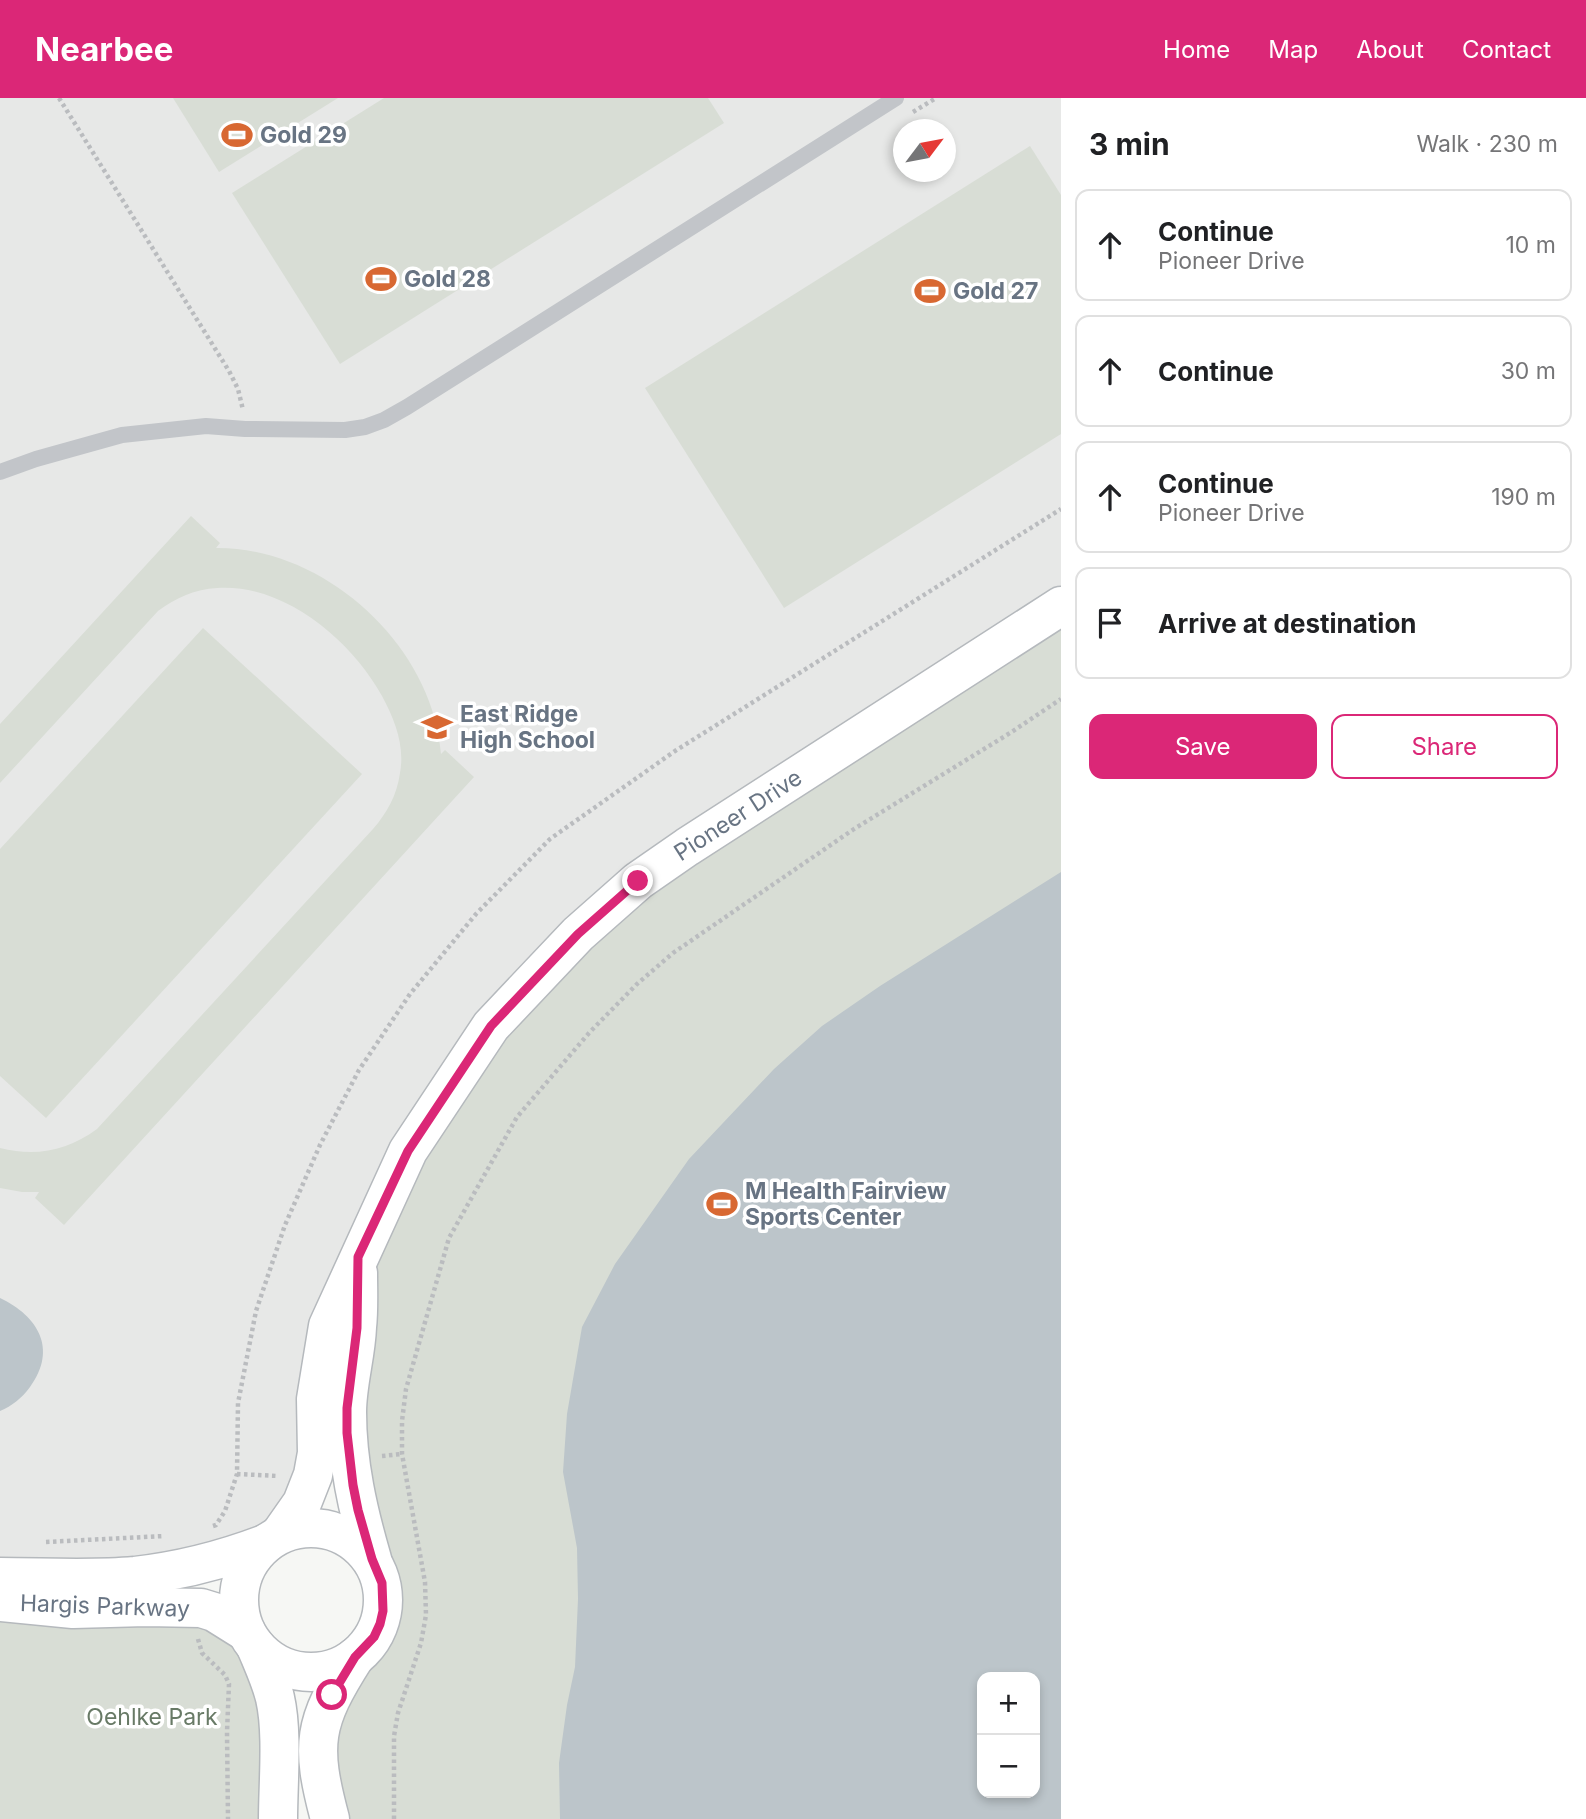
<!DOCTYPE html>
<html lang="en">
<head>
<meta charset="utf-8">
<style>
	:root { --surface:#fff; --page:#f6f6f6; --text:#202124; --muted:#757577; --line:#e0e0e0; --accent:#db2777 }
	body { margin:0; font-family:Inter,sans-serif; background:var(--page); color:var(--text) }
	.controls { position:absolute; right:21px; bottom:21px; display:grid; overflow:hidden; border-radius:14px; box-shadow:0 4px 10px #0003 }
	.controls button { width:63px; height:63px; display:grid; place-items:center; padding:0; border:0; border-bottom:2px solid var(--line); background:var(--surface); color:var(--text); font:35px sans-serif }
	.compass { position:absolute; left:893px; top:21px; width:63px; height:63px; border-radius:50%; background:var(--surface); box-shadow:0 4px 10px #0003; rotate:58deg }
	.stop { position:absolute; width:21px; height:21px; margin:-16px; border:5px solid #db2777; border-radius:50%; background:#fff }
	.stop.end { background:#db2777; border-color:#fff; box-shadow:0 2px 7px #0008 }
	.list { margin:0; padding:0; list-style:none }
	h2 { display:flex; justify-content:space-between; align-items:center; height:91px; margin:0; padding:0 28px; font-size:30px }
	h2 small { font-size:23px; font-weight:400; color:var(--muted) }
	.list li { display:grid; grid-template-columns:46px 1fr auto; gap:21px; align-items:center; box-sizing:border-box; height:112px; margin:0 14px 14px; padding:0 14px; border:2px solid var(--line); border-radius:14px }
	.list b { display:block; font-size:26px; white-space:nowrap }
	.list p { margin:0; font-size:23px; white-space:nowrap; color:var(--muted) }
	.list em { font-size:23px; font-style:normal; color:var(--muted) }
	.actions { display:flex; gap:14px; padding:21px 28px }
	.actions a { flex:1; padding:16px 0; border:2px solid var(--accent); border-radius:14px; text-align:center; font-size:24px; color:var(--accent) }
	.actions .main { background:var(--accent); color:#fff }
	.icon { flex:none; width:38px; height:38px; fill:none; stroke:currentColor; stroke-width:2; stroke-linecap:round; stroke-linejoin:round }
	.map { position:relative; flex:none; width:1061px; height:1721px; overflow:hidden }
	header { display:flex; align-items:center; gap:42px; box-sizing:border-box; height:98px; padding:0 35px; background:var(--accent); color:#fff }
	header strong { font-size:33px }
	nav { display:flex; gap:38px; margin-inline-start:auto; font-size:24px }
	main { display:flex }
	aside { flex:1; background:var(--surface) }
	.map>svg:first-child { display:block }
	.built { fill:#e7e8e7; fill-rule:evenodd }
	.green { fill:#d8ddd5; fill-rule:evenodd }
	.water { fill:#bcc5ca; fill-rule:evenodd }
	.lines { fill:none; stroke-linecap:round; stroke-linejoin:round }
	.secondary-casing { stroke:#b5b9bd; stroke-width:41 }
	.path { stroke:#babcbf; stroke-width:4.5; stroke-dasharray:3.5 3.5; stroke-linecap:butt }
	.lane { stroke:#c2c5c9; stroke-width:16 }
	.secondary { stroke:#fff; stroke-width:38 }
	.route { stroke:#db2777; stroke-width:9 }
	.labels { text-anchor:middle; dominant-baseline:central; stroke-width:7; stroke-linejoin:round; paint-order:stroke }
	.poi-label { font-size:23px; font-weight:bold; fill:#687483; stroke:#fff; text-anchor:start }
	.street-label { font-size:23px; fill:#687483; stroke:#fff }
	.park-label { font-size:23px; fill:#687a66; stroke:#fff }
</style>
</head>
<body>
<header>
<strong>Nearbee</strong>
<nav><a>Home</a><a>Map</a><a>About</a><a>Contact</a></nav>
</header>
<main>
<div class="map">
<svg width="1061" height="1721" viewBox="0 0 1061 1721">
	<rect width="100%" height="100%" fill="#f6f7f4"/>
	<path class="built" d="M0,0H1061V508L317,1337L273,1440L0,1479ZM904,32H946V74H904Z"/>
	<g class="green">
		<polygon points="173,0 338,0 219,74"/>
		<polygon points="384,0 708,0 724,25 340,266 232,95"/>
		<polygon points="1030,48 1061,97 1061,336 784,510 645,290"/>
		<path d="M191,418L220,445L216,450C325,449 433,548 441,656L445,652L474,679L64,1127L35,1100L39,1094H22L0,1090V1050C36,1059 67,1053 97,1031L373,731C387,715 397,697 400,675C405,648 395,622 382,598C352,543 284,485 217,490C195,491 176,500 158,513L0,685V626Z"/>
		<path d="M1061,509V1721H330L320,1679L365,1550C384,1525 387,1501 377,1472L357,1229L408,1053L578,836ZM982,1579H1035V1695H982Z"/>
		<polygon points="203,530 362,676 46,1020 0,978 0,751"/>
		<polygon points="0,1508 162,1515 228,1540 244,1557 260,1596 262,1721 0,1721"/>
	</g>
	<g class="water">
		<path d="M1061,774V1721H560L559,1665L567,1607L575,1569L578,1501L577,1450L563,1374L567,1316L582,1229L615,1166L689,1061L774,971L822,928L880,888ZM982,1579H1035V1695H982Z"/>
		<path d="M0,1200C38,1218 58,1251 30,1289C22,1300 12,1308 0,1313Z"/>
	</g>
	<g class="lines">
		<g class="secondary-casing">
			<g id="secondary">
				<path d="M358,1175C358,1193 359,1211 357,1229C356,1257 347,1286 347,1314C347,1365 358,1413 372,1461"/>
				<circle cx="311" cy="1502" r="72"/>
				<polyline points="281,1435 302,1405 313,1377 317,1355 316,1301 328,1228 408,1053 491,928 578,836 638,783 687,749 1061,508"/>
				<path d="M0,1479C44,1479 90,1482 135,1478C179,1473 223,1462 265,1446"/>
				<polyline points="0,1504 73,1511 146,1509 201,1510 214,1514 246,1534"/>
				<path d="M256,1549C263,1566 271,1583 275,1600C283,1635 278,1685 278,1721"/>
				<path d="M330,1721C310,1646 313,1625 355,1559"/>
			</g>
		</g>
		<g class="path">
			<polyline points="59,0 229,273 238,291 243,312"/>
			<polyline points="913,14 936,0"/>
			<polyline points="382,1358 402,1356"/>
			<polyline points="237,1376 278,1378"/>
			<polyline points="213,1428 216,1427 225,1413 237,1376 238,1305 256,1213 285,1127 320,1047 359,972 410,896 476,816 550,741 675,653 1061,411"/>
			<polyline points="46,1444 164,1438"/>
			<polyline points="198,1541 202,1555 225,1577 229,1586 227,1634 228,1721"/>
			<polyline points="394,1721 394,1638 398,1615 421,1545 426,1517 425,1484 402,1356 402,1323 406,1291 449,1140 517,1019 589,935 637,886 673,855 854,731 1010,635 1061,601"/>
		</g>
		<polyline class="lane" points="0,374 36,361 122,337 206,328 245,331 345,332 365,329 384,322 407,309 896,0"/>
		<use href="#secondary" class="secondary"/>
	</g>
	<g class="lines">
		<polyline class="route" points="332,1597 355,1559 374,1539 380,1526 383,1513 382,1485 372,1461 358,1412 353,1387 347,1335 347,1310 357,1230 358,1159 408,1053 491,928 578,836 638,783"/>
	</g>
	<defs>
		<g id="stadium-bare" transform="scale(2.415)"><path d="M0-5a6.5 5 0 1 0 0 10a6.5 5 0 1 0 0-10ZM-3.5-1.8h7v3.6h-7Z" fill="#d86832" stroke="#fff" stroke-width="2.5" paint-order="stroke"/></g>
		<g id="school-bare" transform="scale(2.415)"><path d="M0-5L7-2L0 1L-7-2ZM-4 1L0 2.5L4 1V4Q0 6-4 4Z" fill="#d86832" stroke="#fff" stroke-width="2.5" paint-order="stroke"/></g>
	</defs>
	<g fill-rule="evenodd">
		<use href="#stadium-bare" x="237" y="37"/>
		<use href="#stadium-bare" x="381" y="181"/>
		<use href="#stadium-bare" x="930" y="193"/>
		<use href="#school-bare" x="437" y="629"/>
		<use href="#stadium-bare" x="722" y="1106"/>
	</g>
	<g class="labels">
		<g class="poi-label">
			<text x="260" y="37">Gold 29</text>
			<text x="404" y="181">Gold 28</text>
			<text x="953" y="193">Gold 27</text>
			<text x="460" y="616">East Ridge<tspan x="460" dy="26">High School</tspan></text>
			<text x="745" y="1093">M Health Fairview<tspan x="745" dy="26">Sports Center</tspan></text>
		</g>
		<g class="street-label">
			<text transform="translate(738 717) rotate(-33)">Pioneer Drive</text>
			<text transform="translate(105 1508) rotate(2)">Hargis Parkway</text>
		</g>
		<g class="park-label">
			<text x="152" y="1619">Oehlke Park</text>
		</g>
	</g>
</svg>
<div class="controls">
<button>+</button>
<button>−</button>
</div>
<svg class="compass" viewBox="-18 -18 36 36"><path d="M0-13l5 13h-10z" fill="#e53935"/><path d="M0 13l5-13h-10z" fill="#757577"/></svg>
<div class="stop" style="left:332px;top:1597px"></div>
<div class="stop end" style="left:638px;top:783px"></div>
</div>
<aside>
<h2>3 min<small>Walk · 230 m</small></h2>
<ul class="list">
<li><svg class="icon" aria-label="ahead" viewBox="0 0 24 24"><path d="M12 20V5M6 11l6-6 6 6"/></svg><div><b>Continue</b><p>Pioneer Drive</p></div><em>10 m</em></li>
<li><svg class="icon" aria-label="ahead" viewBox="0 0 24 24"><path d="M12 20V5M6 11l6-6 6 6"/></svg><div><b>Continue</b></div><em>30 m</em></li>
<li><svg class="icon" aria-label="ahead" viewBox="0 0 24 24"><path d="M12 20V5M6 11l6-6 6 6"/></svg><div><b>Continue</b><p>Pioneer Drive</p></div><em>190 m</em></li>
<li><svg class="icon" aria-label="arrive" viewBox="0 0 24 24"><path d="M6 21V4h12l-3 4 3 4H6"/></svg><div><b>Arrive at destination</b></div></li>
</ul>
<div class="actions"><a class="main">Save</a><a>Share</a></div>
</aside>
</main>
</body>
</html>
